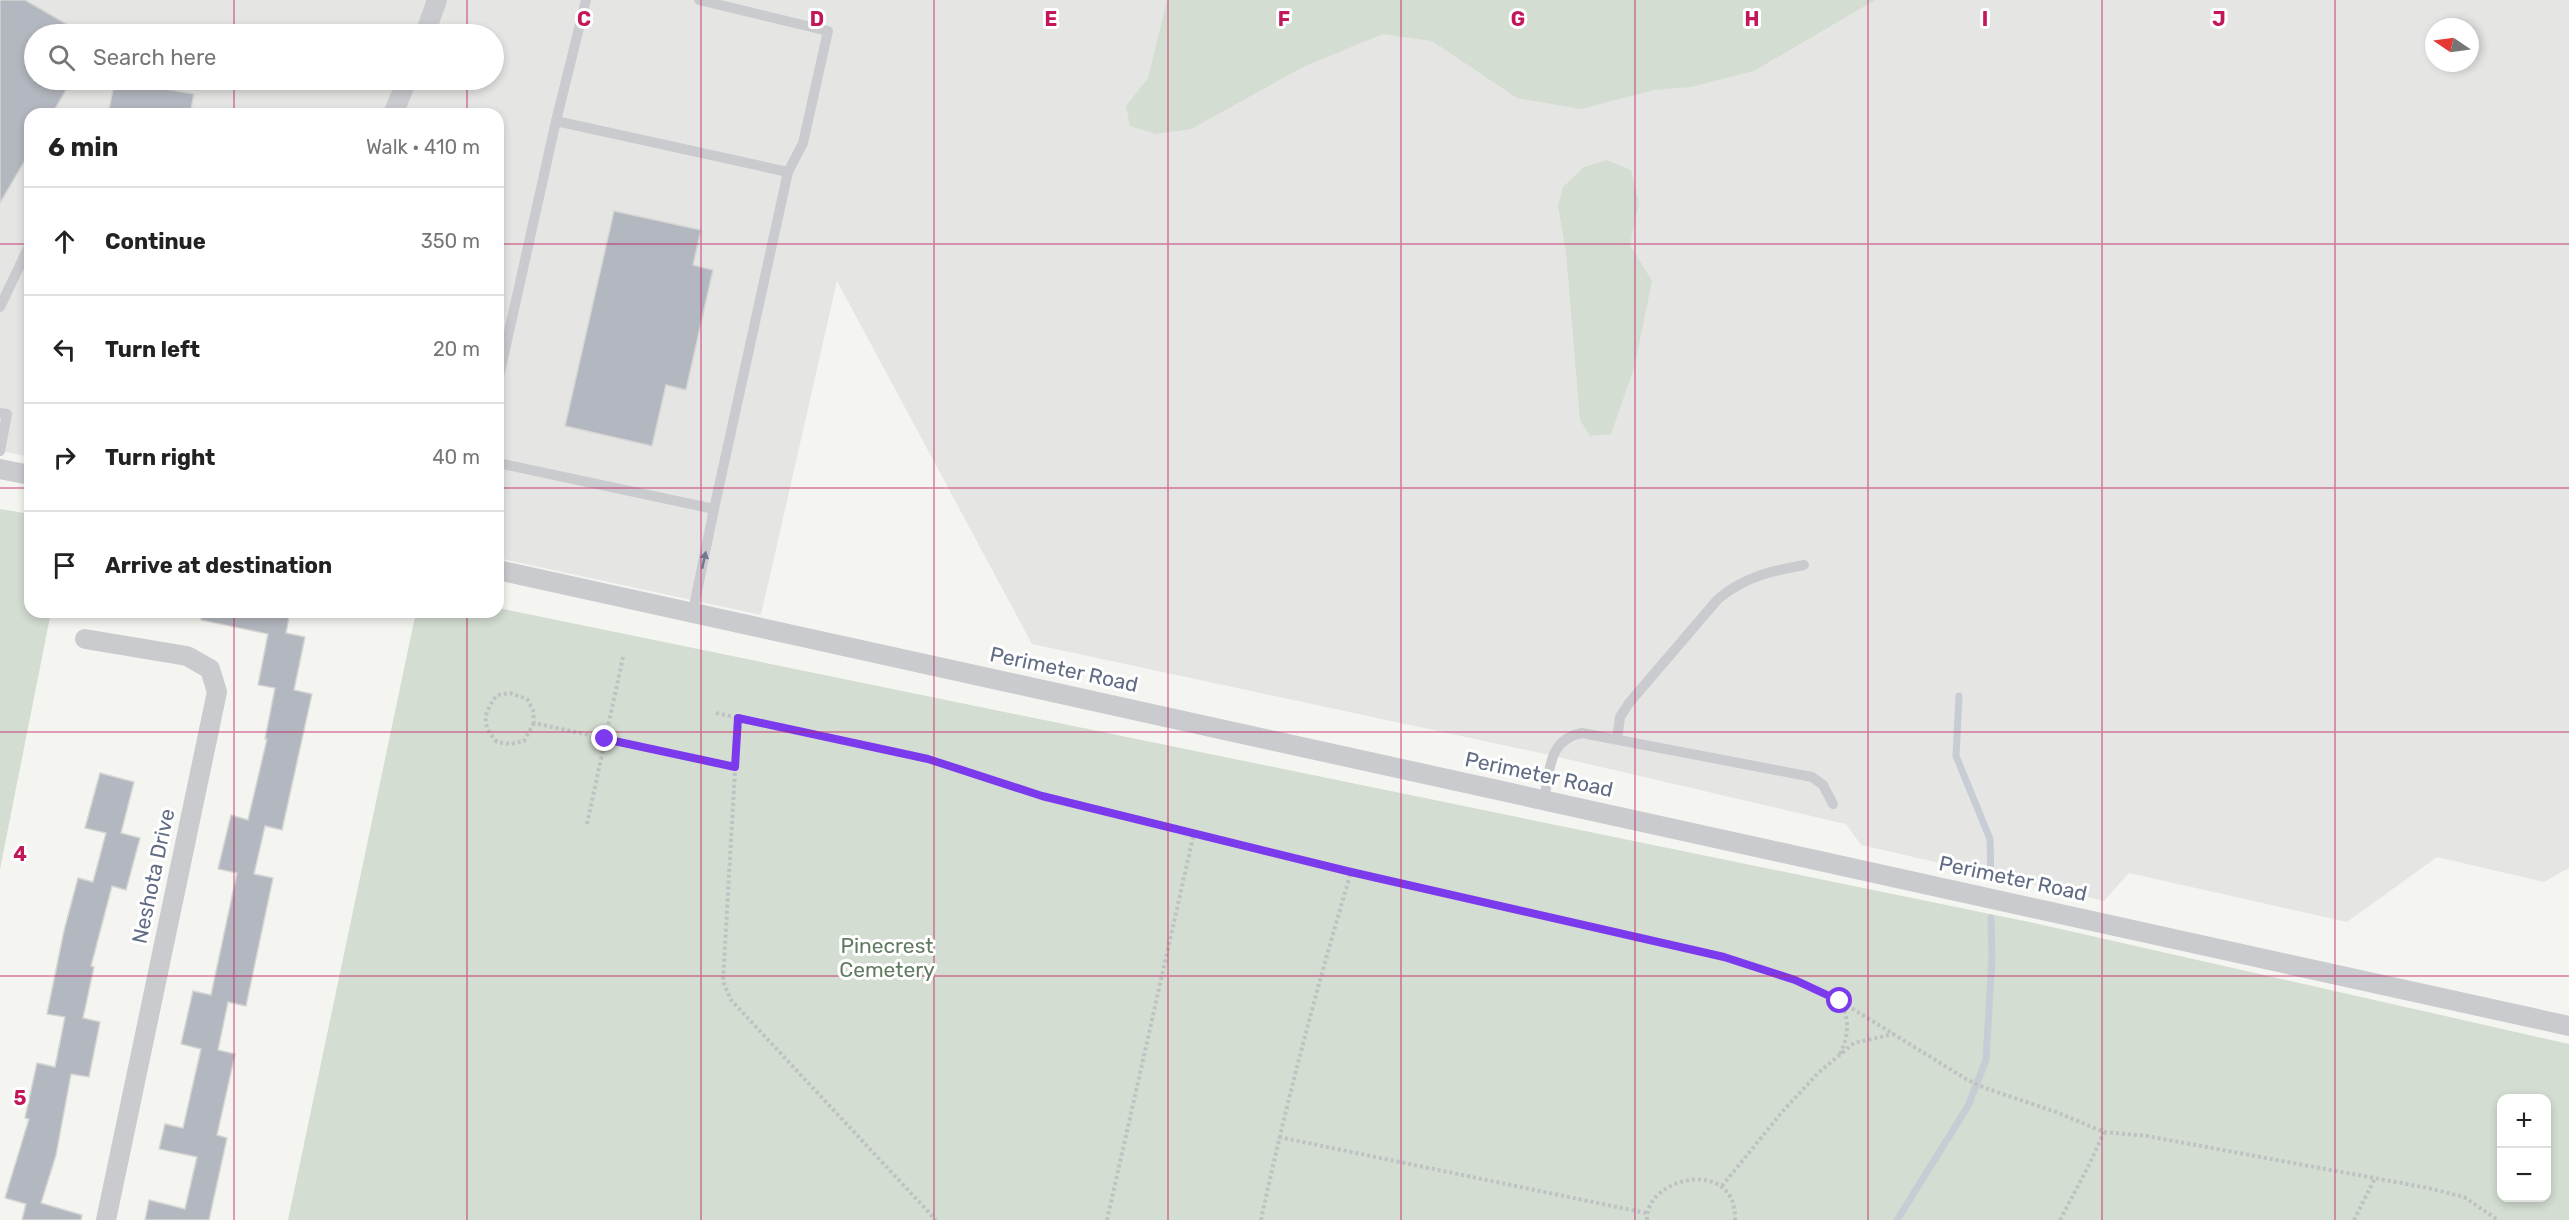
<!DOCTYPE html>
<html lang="en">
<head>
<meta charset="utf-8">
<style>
	:root { --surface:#fff; --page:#f6f6f6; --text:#222; --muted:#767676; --line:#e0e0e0 }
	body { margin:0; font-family:Rubik,sans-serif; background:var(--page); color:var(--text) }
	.controls { position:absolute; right:18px; bottom:18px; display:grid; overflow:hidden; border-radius:12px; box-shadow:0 3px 9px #0003 }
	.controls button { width:54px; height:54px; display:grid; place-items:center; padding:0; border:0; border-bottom:2px solid var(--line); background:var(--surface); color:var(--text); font:30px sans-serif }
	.compass { position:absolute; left:2425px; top:18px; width:54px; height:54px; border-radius:50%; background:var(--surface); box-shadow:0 3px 9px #0003; rotate:283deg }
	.stop { position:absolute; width:18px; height:18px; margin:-14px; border:4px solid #7c3aed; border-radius:50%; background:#fff }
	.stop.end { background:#7c3aed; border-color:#fff; box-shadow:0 2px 6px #0008 }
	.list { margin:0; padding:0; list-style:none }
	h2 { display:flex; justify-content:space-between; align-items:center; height:78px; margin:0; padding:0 24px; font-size:26px }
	h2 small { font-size:20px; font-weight:400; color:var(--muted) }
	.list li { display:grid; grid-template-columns:39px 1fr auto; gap:18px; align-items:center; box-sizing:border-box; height:108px; padding:0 24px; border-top:2px solid var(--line) }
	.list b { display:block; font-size:22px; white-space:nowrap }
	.list em { font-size:20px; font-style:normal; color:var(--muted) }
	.icon { flex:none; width:33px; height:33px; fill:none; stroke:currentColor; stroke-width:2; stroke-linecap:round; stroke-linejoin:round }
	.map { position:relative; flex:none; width:2569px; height:1220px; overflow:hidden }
	.search { position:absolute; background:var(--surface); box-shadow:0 3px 9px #0003; left:24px; top:24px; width:480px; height:66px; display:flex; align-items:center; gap:15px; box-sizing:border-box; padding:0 21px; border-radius:33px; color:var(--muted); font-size:22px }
	.panel { position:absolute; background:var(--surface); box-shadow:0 3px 9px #0003; left:24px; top:108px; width:480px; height:510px; border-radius:18px }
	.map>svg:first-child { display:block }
	.built { fill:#e5e6e4; fill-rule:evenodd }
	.green { fill:#d3ddd1; fill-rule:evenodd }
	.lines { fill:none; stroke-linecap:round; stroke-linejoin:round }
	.stream { stroke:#c6cdd4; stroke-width:7 }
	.building { fill:#b3b7bf; stroke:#d5d6d3; stroke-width:1.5 }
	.path { stroke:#c0c1c3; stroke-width:4; stroke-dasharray:3 3; stroke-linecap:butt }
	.lane { stroke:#c9cbcf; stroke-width:10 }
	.street { stroke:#c9cbcf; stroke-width:20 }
	.oneway { fill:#717a90 }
	.route { stroke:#7c3aed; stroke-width:8 }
	.grid { fill:none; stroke:#c2185b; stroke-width:1.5; stroke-opacity:0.55 }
	.labels { text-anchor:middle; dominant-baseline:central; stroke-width:6; stroke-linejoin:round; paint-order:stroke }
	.street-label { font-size:21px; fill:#616c85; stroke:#fff }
	.park-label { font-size:21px; fill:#617b62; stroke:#fff }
	.grid-label { font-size:20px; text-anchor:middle; font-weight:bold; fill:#c2185b; stroke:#fff; stroke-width:6; stroke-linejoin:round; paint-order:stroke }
</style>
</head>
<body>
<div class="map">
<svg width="2569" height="1220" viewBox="0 0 2569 1220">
	<rect width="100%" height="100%" fill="#f4f5f0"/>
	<path class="built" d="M0,0H2569V868L2544,882L2437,857L2347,922L2129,873L2104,901L1861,845L1846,824L1554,756L1032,644L837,281L761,615L498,558V114H30V457L0,451ZM2434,27H2470V63H2434ZM34,34H494V80H34Z"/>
	<g class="green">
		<polygon points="1167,0 1875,0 1754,71 1691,87 1654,90 1581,109 1517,98 1432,41 1383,34 1305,66 1191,129 1156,134 1130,126 1126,106 1148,78"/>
		<polygon points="1607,160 1631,170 1639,203 1630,245 1652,281 1634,368 1611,434 1590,436 1580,420 1566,252 1558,206 1563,187 1584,167"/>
		<polygon points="0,509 30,514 30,612 51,612 0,869"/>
		<path d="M498,608L2034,923L2569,1044V1220H288L416,612H498ZM2546,1098V1198H2502V1098Z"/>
	</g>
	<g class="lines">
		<g class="stream">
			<polyline points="1959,696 1956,756 1990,839 1991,878"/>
			<polyline points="1897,1220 1968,1106 1986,1060 1992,958 1991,918"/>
		</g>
	</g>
	<g class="building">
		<polygon points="0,0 25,0 84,34 34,34 34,80 72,80 52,114 30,114 30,152 0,203"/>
		<polygon points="115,80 194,94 190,114 108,114"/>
		<polygon points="614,211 701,230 693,265 713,270 686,390 666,385 652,446 565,426"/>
		<polygon points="202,612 290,612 286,633 305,637 294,690 312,694 282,830 265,826 254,874 273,878 246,1006 228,1002 218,1050 235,1054 217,1135 227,1138 209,1220 145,1220 149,1200 185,1209 197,1157 159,1149 165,1124 183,1128 201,1049 181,1044 193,991 211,995 237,873 218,869 231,815 248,820 267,739 265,739 275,688 258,685 268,634 201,620"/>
		<polygon points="100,773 134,782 121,833 140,838 126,890 112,886 91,966 94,967 83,1018 100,1022 89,1077 71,1074 56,1155 41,1203 82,1215 81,1220 22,1220 26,1204 5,1198 29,1119 25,1118 37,1063 55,1067 65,1017 47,1014 64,931 78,878 93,882 106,833 85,828"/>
	</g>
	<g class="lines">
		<g class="path">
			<polyline points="716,713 928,759 1042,796 1351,872 1724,957 1795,980 1840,1001 1966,1079 1985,1088 2056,1112 2104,1132 2147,1136 2428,1188 2464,1197 2498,1220"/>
			<polyline points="738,719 723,981 731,1000 936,1220"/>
			<path d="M534,723L524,741L510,744L497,742C481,724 483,714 497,695L510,693L527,699L533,710L534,723L735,767"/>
			<polyline points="587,824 623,657"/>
			<path d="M1840,1054C1849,1035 1850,1020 1840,1001"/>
			<polyline points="1279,1137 1646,1213"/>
			<polyline points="1722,1186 1782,1112 1819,1072 1854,1043 1894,1034"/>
			<polyline points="1107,1220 1194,833"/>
			<path d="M1261,1220C1286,1103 1317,987 1351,872"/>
			<path d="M1647,1220C1645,1177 1737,1156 1735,1220"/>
			<polyline points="2060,1220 2089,1165 2104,1132"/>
			<polyline points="2354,1220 2375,1178"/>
		</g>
		<g class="lane">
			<polyline points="556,121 586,0"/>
			<polyline points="0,307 30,244"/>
			<polyline points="498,381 556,121 788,172"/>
			<polyline points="0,413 7,414 0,451"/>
			<polyline points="498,463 714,509 788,172 803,143 828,31 699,0"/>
			<polyline points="693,611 714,509"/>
			<path d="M1617,739L1620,717L1629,703L1718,599C1744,577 1771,571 1804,565"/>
			<path d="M1544,799C1550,771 1548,739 1582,733L1812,777L1823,785L1833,804"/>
		</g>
		<g class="street">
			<polyline points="425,34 437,0"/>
			<polyline points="393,114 407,80"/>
			<polyline points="0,469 30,475"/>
			<polyline points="498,570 2569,1026"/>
			<polyline points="85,639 187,656 210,669 217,692 106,1220"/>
		</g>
	</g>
	<defs><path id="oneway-solid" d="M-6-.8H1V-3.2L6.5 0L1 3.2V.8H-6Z" transform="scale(1.5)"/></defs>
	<use class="oneway" href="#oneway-solid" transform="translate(704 560) rotate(-78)"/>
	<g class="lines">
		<polyline class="route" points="605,739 735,767 738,718 928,759 1042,796 1351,872 1724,957 1795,980 1840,1001"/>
	</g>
	<path class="grid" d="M234,0V34M467,0V34M701,0V1220M934,0V1220M1168,0V1220M1401,0V1220M1635,0V1220M1868,0V1220M2102,0V1220M2335,0V1220M234,80V114M467,80V114M0,244H30M498,244H2569M0,488H30M498,488H2569M234,612V1220M467,612V1220M0,732H2569M0,976H2569"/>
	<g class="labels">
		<g class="street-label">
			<text transform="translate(1064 669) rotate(12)">Perimeter Road</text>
			<text transform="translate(1539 774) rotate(12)">Perimeter Road</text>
			<text transform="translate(153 876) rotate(-78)">Neshota Drive</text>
			<text transform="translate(2013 878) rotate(12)">Perimeter Road</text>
		</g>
		<g class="park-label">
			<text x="887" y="945">Pinecrest<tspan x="887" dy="24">Cemetery</tspan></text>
		</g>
	</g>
	<g class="grid-label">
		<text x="584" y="26">C</text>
		<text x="817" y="26">D</text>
		<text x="1051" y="26">E</text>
		<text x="1284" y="26">F</text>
		<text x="1518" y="26">G</text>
		<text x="1752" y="26">H</text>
		<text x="1985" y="26">I</text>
		<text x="2219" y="26">J</text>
		<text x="20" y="861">4</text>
		<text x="20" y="1105">5</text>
	</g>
</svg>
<div class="controls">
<button>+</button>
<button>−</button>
</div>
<svg class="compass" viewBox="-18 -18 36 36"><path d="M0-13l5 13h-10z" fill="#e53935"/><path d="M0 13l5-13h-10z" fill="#767676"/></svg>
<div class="stop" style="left:1840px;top:1001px"></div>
<div class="stop end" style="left:605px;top:739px"></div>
<div class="search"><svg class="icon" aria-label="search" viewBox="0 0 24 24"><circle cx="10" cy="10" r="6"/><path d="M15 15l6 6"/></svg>Search here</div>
<section class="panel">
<h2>6 min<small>Walk · 410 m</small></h2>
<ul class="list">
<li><svg class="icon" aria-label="ahead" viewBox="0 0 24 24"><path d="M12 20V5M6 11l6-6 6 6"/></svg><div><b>Continue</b></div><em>350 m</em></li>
<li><svg class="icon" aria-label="left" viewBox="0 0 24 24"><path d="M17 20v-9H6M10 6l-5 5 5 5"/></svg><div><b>Turn left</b></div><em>20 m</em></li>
<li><svg class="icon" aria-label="right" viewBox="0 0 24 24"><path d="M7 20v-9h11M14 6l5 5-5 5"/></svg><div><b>Turn right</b></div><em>40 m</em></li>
<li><svg class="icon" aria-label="arrive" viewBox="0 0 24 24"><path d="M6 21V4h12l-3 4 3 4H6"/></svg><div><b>Arrive at destination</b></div></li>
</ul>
</section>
</div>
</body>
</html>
